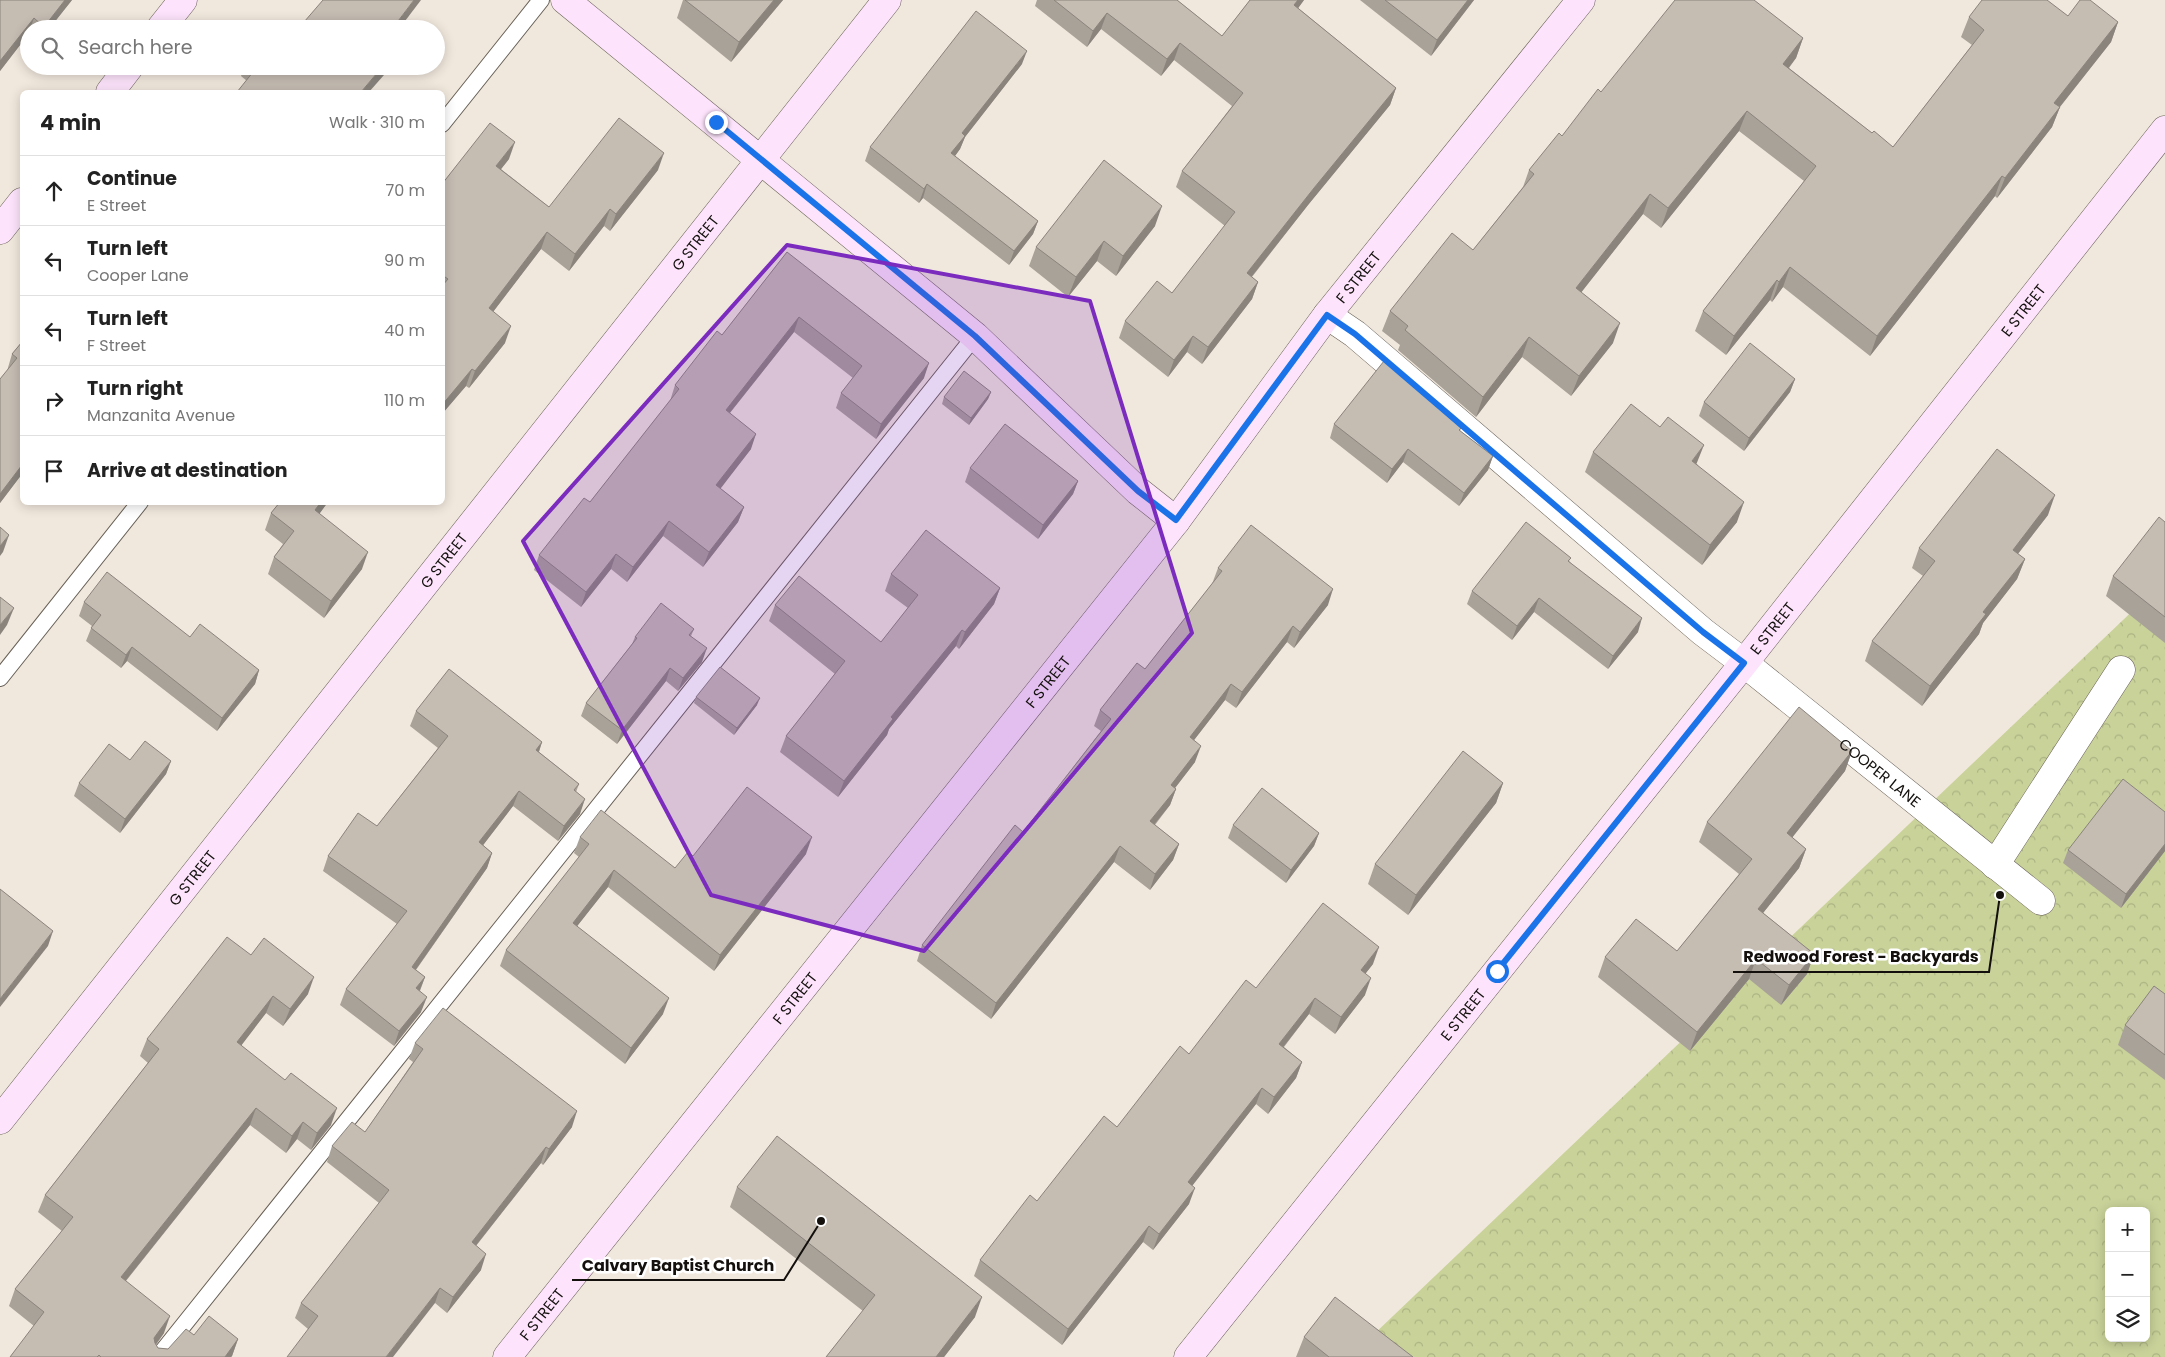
<!DOCTYPE html>
<html lang="en">
<head>
<meta charset="utf-8">
<style>
	:root { --surface:#fff; --page:#f6f6f6; --text:#222; --muted:#767676; --line:#e0e0e0 }
	body { margin:0; font-family:Poppins,sans-serif; background:var(--page); color:var(--text) }
	.controls { position:absolute; right:15px; bottom:15px; display:grid; overflow:hidden; border-radius:8px; box-shadow:0 2px 12px #0003 }
	.controls button { width:45px; height:45px; display:grid; place-items:center; padding:0; border:0; border-bottom:1px solid var(--line); background:var(--surface); color:var(--text); font:25px sans-serif }
	.stop { position:absolute; width:15px; height:15px; margin:-11px; border:4px solid #1a73e8; border-radius:50%; background:#fff }
	.stop.end { background:#1a73e8; border-color:#fff; box-shadow:0 1px 5px #0008 }
	.list { margin:0; padding:0; list-style:none }
	h2 { display:flex; justify-content:space-between; align-items:center; height:65px; margin:0; padding:0 20px; font-size:21px }
	h2 small { font-size:16px; font-weight:400; color:var(--muted) }
	.list li { display:grid; grid-template-columns:32px 1fr auto; gap:15px; align-items:center; box-sizing:border-box; height:70px; padding:0 20px; border-top:1px solid var(--line) }
	.list b { display:block; font-size:19px; white-space:nowrap }
	.list p { margin:0; font-size:16px; white-space:nowrap; color:var(--muted) }
	.list em { font-size:16px; font-style:normal; color:var(--muted) }
	.icon { flex:none; width:28px; height:28px; fill:none; stroke:currentColor; stroke-width:2; stroke-linecap:round; stroke-linejoin:round }
	.map { position:relative; flex:none; width:2165px; height:1357px; overflow:hidden }
	.search { position:absolute; background:var(--surface); box-shadow:0 2px 12px #0003; left:20px; top:20px; width:425px; height:55px; display:flex; align-items:center; gap:12px; box-sizing:border-box; padding:0 18px; border-radius:28px; color:var(--muted); font-size:19px }
	.panel { position:absolute; background:var(--surface); box-shadow:0 2px 12px #0003; left:20px; top:90px; width:425px; height:415px; border-radius:8px }
	.map>svg:first-child { display:block }
	.forest { fill:url(#forest-crowns); fill-rule:evenodd }
	.lines { fill:none; stroke-linecap:round; stroke-linejoin:round }
	.lane-casing { stroke:#686057; stroke-width:18 }
	.street-casing { stroke:#686057; stroke-width:29 }
	.secondary-casing { stroke:#686057; stroke-width:29 }
	.lane { stroke:#fff; stroke-width:16 }
	.street { stroke:#fff; stroke-width:28 }
	.secondary { stroke:#fde4fc; stroke-width:28 }
	.wall { fill:#a9a299 }
	.shaded-wall { fill:#8a847d }
	.building { fill:#c5bcb2; stroke:#8a847d }
	.route { stroke:#1a73e8; stroke-width:6 }
	.marked { fill:#7b2cbf; fill-opacity:0.2; stroke:#7b2cbf; stroke-width:4; stroke-linejoin:round }
	.labels { text-anchor:middle; dominant-baseline:central; stroke-width:5; stroke-linejoin:round; paint-order:stroke }
	.street-label { font-size:15px; fill:#13100d; stroke:#fff }
	.leader { fill:none; stroke:#13100d; stroke-width:2 }
	.callout-dot { fill:#13100d; stroke:#fff; stroke-width:2 }
	.callout-label { font-size:16px; text-anchor:middle; font-weight:bold; fill:#13100d; stroke:#fff; stroke-width:5; stroke-linejoin:round; paint-order:stroke }
</style>
</head>
<body>
<div class="map">
<svg width="2165" height="1357" viewBox="0 0 2165 1357">
	<defs>
		<pattern id="forest-crowns" width="20" height="18" patternUnits="userSpaceOnUse" patternTransform="scale(1.25)"><rect width="20" height="18" fill="#c9d299"/><path d="M2 6a3 3 0 1 1 6 0M12 15a3 3 0 1 1 6 0" fill="none" stroke="#acb383"/></pattern>
	</defs>
	<rect width="100%" height="100%" fill="#f1e8dd"/>
	<path class="forest" d="M2165,580V1357H1350ZM2109,1211H2146V1338H2109Z"/>
	<g class="lines">
		<g class="lane-casing">
			<g id="lane">
				<polyline points="442,124 541,0"/>
				<polyline points="0,678 140,502"/>
				<polyline points="158,1357 975,336"/>
			</g>
		</g>
		<g class="street-casing">
			<g id="street">
				<path id="s1" d="M1327,315L1355,334L1703,632L1744,663L2041,901"/>
				<polyline points="1995,865 2121,670"/>
			</g>
		</g>
		<g class="secondary-casing">
			<g id="secondary">
				<polyline points="565,0 975,336 1138,491 1176,521"/>
				<polyline points="160,29 183,0"/>
				<polyline points="110,92 130,66"/>
				<polyline points="0,230 22,202"/>
				<path id="s2" d="M0,1120L887,0"/>
				<path id="s3" d="M507,1357L1176,521L1327,315L1581,0"/>
				<path id="s4" d="M1188,1357L1744,663L2165,130"/>
			</g>
		</g>
		<use href="#lane" class="lane"/>
		<use href="#street" class="street"/>
		<use href="#secondary" class="secondary"/>
	</g>
	<g class="wall">
		<polygon points="0,0 72,0 49,29 29,29 29,37 27,36 0,71"/>
		<polygon points="683,0 783,0 731,62 677,18"/>
		<polygon points="1037,0 1177,0 1222,36 1250,0 1304,0 1298,8 1396,88 1390,105 1308,205 1252,277 1258,282 1252,299 1202,364 1187,352 1168,377 1119,338 1125,321 1172,293 1225,226 1176,187 1182,171 1232,106 1174,60 1161,76 1101,29 1087,47 1035,6"/>
		<polygon points="1360,0 1474,0 1431,56"/>
		<polygon points="2068,16 2118,22 2111,42 2060,107 2052,127 1997,198 1995,196 1870,356 1783,287 1772,302 1770,300 1726,355 1695,331 1703,311 1804,181 1739,131 1661,228 1643,214 1581,292 1613,343 1571,396 1522,357 1476,417 1398,350 1400,345 1382,331 1390,311 1473,250 1523,187 1529,170 1562,136 1601,92 1803,38 1796,58 1789,68 1872,133 1893,147 1972,45 1961,37 1969,17"/>
		<polygon points="1022,64 965,137 960,149 955,156 1038,221 1033,234 1009,265 923,198 919,203 865,161 870,147"/>
		<polygon points="245,66 387,66 384,75 247,81 241,76"/>
		<polygon points="509,159 501,169 549,207 658,170 610,231 604,226 569,271 541,249 493,312 505,343 469,388 466,386 442,414 442,184"/>
		<polygon points="1155,226 1116,276 1097,261 1068,297 1029,266 1036,247"/>
		<polygon points="787,252 924,378 876,439 836,408 841,393 853,378 794,332 730,413 751,449 720,488 744,507 738,522 703,567 663,536 627,582 611,569 581,607 534,570 539,555 590,502 670,401 675,385 722,335"/>
		<polygon points="22,342 22,474 0,503 0,379 7,371 12,354"/>
		<polygon points="1795,379 1790,392 1744,451 1699,416 1704,402"/>
		<polygon points="991,392 988,399 969,425 942,404 944,397"/>
		<polygon points="1334,424 1461,428 1460,431 1493,456 1488,470 1459,506 1403,462 1387,483 1330,438"/>
		<polygon points="1593,452 1697,464 1737,522 1702,565 1585,472"/>
		<polygon points="970,468 1078,481 1073,494 1038,539 965,482"/>
		<polygon points="280,502 328,502 319,514 362,569 324,618 268,574 274,557 283,544 265,530 271,513"/>
		<polygon points="2048,515 2018,554 2025,559 2017,579 1983,623 1979,634 1922,706 1865,661 1872,641 1923,576 1912,568 1919,548"/>
		<polygon points="2165,522 2165,643 2106,596 2113,576"/>
		<polygon points="1571,558 1569,561 1638,632 1608,669 1534,612 1512,640 1467,604 1472,591"/>
		<polygon points="1218,568 1328,605 1294,648 1287,642 1236,708 1225,700 1194,740 1195,762 1175,788 1176,789 1170,805 1155,825 1179,844 1173,860 1150,890 1114,862 991,1019 917,961 922,945 1023,832 1101,731 1094,726 1100,710 1145,669 1212,584"/>
		<polygon points="891,574 1000,588 994,604 959,649 956,646 889,729 887,735 838,797 780,752 786,736 835,674 769,621 775,605 881,642 908,608 885,591"/>
		<polygon points="84,602 190,637 259,670 255,684 217,731 127,661 121,668 86,641 92,626 79,616"/>
		<polygon points="694,629 691,636 702,662 678,691 666,681 617,744 581,716 586,703 632,644 635,637"/>
		<polygon points="696,697 757,705 734,735 694,703"/>
		<polygon points="416,711 542,742 539,752 579,784 576,792 580,814 558,841 513,806 483,845 492,853 487,868 416,970 425,977 420,991 421,1012 394,1046 340,1005 346,989 397,924 323,871 328,856 377,826 438,748 410,726"/>
		<polygon points="1852,751 1845,771 1792,837 1806,849 1799,868 1763,913 1814,954 1807,974 1781,1005 1749,979 1690,1051 1598,977 1605,957 1677,951 1739,874 1699,842 1707,822"/>
		<polygon points="130,760 171,761 166,774 120,833 74,796 79,783"/>
		<polygon points="1503,783 1496,803 1408,915 1368,884 1375,864"/>
		<polygon points="2165,812 2165,851 2121,908 2063,863 2068,850"/>
		<polygon points="1233,825 1319,833 1314,846 1286,883 1228,838"/>
		<polygon points="580,837 675,868 693,856 806,854 714,971 608,887 577,926 663,1014 625,1064 500,966 506,950 579,857 574,853"/>
		<polygon points="251,955 308,994 283,1026 266,1013 241,1045 331,1125 311,1150 297,1139 286,1153 250,1125 126,1281 164,1333 156,1345 158,1348 168,1349 194,1335 238,1339 232,1356 231,1357 10,1357 34,1326 9,1306 15,1289 62,1231 38,1212 45,1195 148,1063 140,1056 147,1039"/>
		<polygon points="1373,964 1365,974 1365,995 1335,1034 1309,1014 1284,1047 1302,1062 1296,1078 1268,1114 1256,1104 1192,1185 1189,1204 1153,1250 1143,1242 1062,1345 974,1276 980,1260 1037,1201 1117,1127 1189,1054 1256,988"/>
		<polygon points="2165,994 2165,1080 2118,1045 2125,1025"/>
		<polygon points="415,1043 572,1127 543,1165 541,1163 476,1246 481,1270 447,1313 435,1303 308,1329 295,1318 301,1303 379,1203 327,1162 332,1146 365,1132 413,1062 409,1059"/>
		<polygon points="737,1187 975,1317 944,1357 826,1357 863,1311 730,1207"/>
		<polygon points="1304,1337 1413,1357 1296,1357"/>
	</g>
	<g class="shaded-wall">
		<polygon points="65,0 72,0 49,29 43,29 44,27"/>
		<polygon points="414,0 421,0 399,29 392,29"/>
		<polygon points="774,0 783,0 731,62 739,42"/>
		<polygon points="1298,0 1304,0 1288,22 1294,5"/>
		<polygon points="1468,0 1474,0 1431,56 1437,40"/>
		<polygon points="1107,13 1101,29 1087,47 1093,31"/>
		<polygon points="34,18 30,29 29,29 27,36 0,71 0,61"/>
		<polygon points="2118,22 2111,42 2047,123 2054,103"/>
		<polygon points="1803,38 1796,58 1776,84 1783,64"/>
		<polygon points="1180,43 1174,60 1161,76 1167,59"/>
		<polygon points="1027,51 1022,64 965,137 960,149 947,167 951,153 962,133"/>
		<polygon points="383,66 387,66 384,75 369,92 361,92"/>
		<polygon points="1396,88 1390,105 1308,205 1241,290 1247,273 1314,188"/>
		<polygon points="2060,107 2052,127 1997,198 2005,178"/>
		<polygon points="1747,111 1739,131 1661,228 1668,208"/>
		<polygon points="515,142 509,159 490,183 496,166"/>
		<polygon points="664,153 658,170 610,231 616,214"/>
		<polygon points="2002,176 1995,196 1870,356 1877,336"/>
		<polygon points="927,184 923,198 919,203 924,189"/>
		<polygon points="1650,194 1643,214 1569,308 1576,288"/>
		<polygon points="1162,206 1155,226 1116,276 1123,256"/>
		<polygon points="610,209 604,226 569,271 575,254"/>
		<polygon points="1038,221 1033,234 1009,265 1014,251"/>
		<polygon points="547,232 541,249 483,325 489,308"/>
		<polygon points="1104,241 1097,261 1068,297 1076,277"/>
		<polygon points="1790,267 1783,287 1772,302 1779,282"/>
		<polygon points="1777,280 1770,300 1726,355 1734,336"/>
		<polygon points="1258,282 1252,299 1202,364 1208,347"/>
		<polygon points="799,317 794,332 720,425 726,410"/>
		<polygon points="1620,323 1613,343 1571,396 1579,376"/>
		<polygon points="511,326 505,343 469,388 475,371"/>
		<polygon points="1193,336 1187,352 1168,377 1174,360"/>
		<polygon points="1529,337 1522,357 1476,417 1483,397"/>
		<polygon points="929,363 924,378 876,439 881,424"/>
		<polygon points="472,369 466,386 442,414 442,405"/>
		<polygon points="1795,379 1790,392 1744,451 1749,438"/>
		<polygon points="991,392 988,399 969,425 971,418"/>
		<polygon points="756,434 751,449 711,501 716,485"/>
		<polygon points="1704,445 1696,465 1692,461"/>
		<polygon points="1408,449 1403,462 1387,483 1392,469"/>
		<polygon points="1493,456 1488,470 1459,506 1464,493"/>
		<polygon points="22,465 22,474 0,503 0,494"/>
		<polygon points="1078,481 1073,494 1038,539 1043,525"/>
		<polygon points="2055,495 2048,515 2006,569 2013,550"/>
		<polygon points="321,502 328,502 309,528 315,510"/>
		<polygon points="1744,502 1737,522 1702,565 1710,545"/>
		<polygon points="744,507 738,522 703,567 709,552"/>
		<polygon points="669,521 663,536 627,582 633,567"/>
		<polygon points="9,535 3,552 0,556 0,546"/>
		<polygon points="368,552 362,569 324,618 331,601"/>
		<polygon points="616,554 611,569 581,607 586,592"/>
		<polygon points="2025,559 2017,579 1983,623 1979,634 1922,706 1930,686 1983,612"/>
		<polygon points="1000,588 994,604 959,649 965,632"/>
		<polygon points="1333,589 1328,605 1294,648 1300,632"/>
		<polygon points="1539,598 1534,612 1512,640 1517,626"/>
		<polygon points="14,608 7,625 0,635 0,625"/>
		<polygon points="1642,618 1638,632 1608,669 1613,656"/>
		<polygon points="1293,626 1287,642 1236,708 1242,692"/>
		<polygon points="962,630 956,646 889,729 887,735 838,797 844,781 891,717"/>
		<polygon points="132,647 127,661 121,668 126,655"/>
		<polygon points="707,648 702,662 678,691 683,678"/>
		<polygon points="670,668 666,681 617,744 622,730"/>
		<polygon points="259,670 255,684 217,731 222,718"/>
		<polygon points="1231,684 1225,700 1184,753 1190,737"/>
		<polygon points="760,698 757,705 734,735 737,728"/>
		<polygon points="542,742 537,757 536,750"/>
		<polygon points="1201,746 1195,762 1165,801 1171,785"/>
		<polygon points="1852,751 1845,771 1780,853 1787,833"/>
		<polygon points="171,761 166,774 120,833 125,819"/>
		<polygon points="1503,783 1496,803 1408,915 1416,895"/>
		<polygon points="1176,789 1170,805 1144,837 1150,821"/>
		<polygon points="519,791 513,806 474,857 479,842"/>
		<polygon points="585,799 580,814 558,841 564,826"/>
		<polygon points="1319,833 1314,846 1286,883 1291,870"/>
		<polygon points="812,837 806,854 714,971 720,955"/>
		<polygon points="1179,844 1173,860 1150,890 1155,874"/>
		<polygon points="2165,844 2165,851 2121,908 2126,894"/>
		<polygon points="1120,846 1114,862 991,1019 996,1003"/>
		<polygon points="1806,849 1799,868 1751,928 1758,909"/>
		<polygon points="492,853 487,868 407,982 412,967"/>
		<polygon points="614,870 608,887 567,939 573,923"/>
		<polygon points="53,931 48,946 0,1007 0,999"/>
		<polygon points="1379,947 1373,964 1355,987 1361,970"/>
		<polygon points="1814,954 1807,974 1781,1005 1789,985"/>
		<polygon points="1756,959 1749,979 1690,1051 1697,1032"/>
		<polygon points="314,977 308,994 283,1026 290,1009"/>
		<polygon points="425,977 419,992 416,988"/>
		<polygon points="1371,978 1365,995 1335,1034 1341,1017"/>
		<polygon points="273,996 266,1013 231,1059 237,1042"/>
		<polygon points="427,997 421,1012 394,1046 399,1031"/>
		<polygon points="669,998 663,1014 625,1064 631,1048"/>
		<polygon points="1315,998 1309,1014 1273,1060 1279,1044"/>
		<polygon points="1302,1062 1296,1078 1268,1114 1274,1097"/>
		<polygon points="1262,1088 1256,1104 1182,1199 1188,1182"/>
		<polygon points="256,1108 250,1125 115,1294 121,1277"/>
		<polygon points="337,1108 331,1125 311,1150 317,1133"/>
		<polygon points="577,1111 572,1127 543,1165 549,1149"/>
		<polygon points="303,1122 297,1139 286,1153 292,1136"/>
		<polygon points="546,1147 541,1163 466,1258 472,1242"/>
		<polygon points="1195,1188 1189,1204 1153,1250 1159,1234"/>
		<polygon points="1149,1226 1143,1242 1062,1345 1068,1329"/>
		<polygon points="486,1254 481,1270 447,1313 453,1297"/>
		<polygon points="440,1288 435,1303 393,1357 386,1357"/>
		<polygon points="982,1297 975,1317 944,1357 936,1357"/>
		<polygon points="170,1316 164,1333 148,1355 154,1338"/>
		<polygon points="238,1339 232,1356 231,1357 225,1357"/>
	</g>
	<g class="building">
		<polygon points="0,0 65,0 44,27 34,18 0,61"/>
		<polygon points="323,0 414,0 392,29 298,29"/>
		<polygon points="685,0 774,0 739,42"/>
		<polygon points="1054,0 1177,0 1222,36 1250,0 1298,0 1294,5 1396,88 1314,188 1247,273 1258,282 1208,347 1193,336 1174,360 1125,321 1157,281 1172,293 1235,212 1182,171 1243,93 1180,43 1167,59 1107,13 1093,31"/>
		<polygon points="1385,0 1468,0 1437,40"/>
		<polygon points="1675,0 1754,0 1803,38 1783,64 1872,133 1874,131 1893,147 1984,30 1969,17 1982,0 2047,0 2068,16 2080,0 2090,0 2118,22 2054,103 2060,107 2005,178 2002,176 1877,336 1790,267 1779,282 1777,280 1734,336 1703,311 1816,166 1747,111 1668,208 1650,194 1576,288 1620,323 1579,376 1529,337 1483,397 1405,330 1408,326 1390,311 1452,233 1473,250 1534,174 1529,170 1559,133 1562,136 1598,89 1601,92"/>
		<polygon points="976,11 1027,51 962,133 965,136 951,153 1038,221 1014,251 927,184 924,189 870,147"/>
		<polygon points="256,66 383,66 361,92 237,92 257,67"/>
		<polygon points="619,118 664,153 616,214 610,209 575,254 547,232 489,308 511,326 475,371 472,369 442,405 442,286 448,279 442,275 442,184 490,123 515,142 496,166 549,207"/>
		<polygon points="1104,160 1162,206 1123,256 1104,241 1076,277 1036,247"/>
		<polygon points="787,252 929,363 881,424 841,393 862,366 799,317 726,410 756,434 716,485 744,507 709,552 669,521 633,567 616,554 586,592 539,555 584,498 590,502 679,389 675,385 717,331 722,335"/>
		<polygon points="22,342 22,465 0,494 0,379 17,358 12,354"/>
		<polygon points="1750,343 1795,379 1749,438 1704,402"/>
		<polygon points="1384,361 1461,428 1459,430 1493,456 1464,493 1408,449 1392,469 1334,424"/>
		<polygon points="964,371 991,392 971,418 944,397"/>
		<polygon points="1631,404 1660,427 1668,417 1704,445 1692,461 1744,502 1710,545 1593,452"/>
		<polygon points="1005,424 1078,481 1043,525 970,468"/>
		<polygon points="1997,449 2055,495 2013,550 2025,559 1983,612 1986,614 1930,686 1872,641 1935,561 1919,548"/>
		<polygon points="280,502 321,502 315,510 368,552 331,601 274,557 294,531 271,513"/>
		<polygon points="2159,517 2165,522 2165,617 2113,576"/>
		<polygon points="1526,522 1571,558 1568,561 1642,618 1613,656 1539,598 1517,626 1472,591"/>
		<polygon points="1251,525 1333,589 1300,632 1293,626 1242,692 1231,684 1190,737 1201,746 1171,785 1176,789 1150,821 1179,844 1155,874 1120,846 996,1003 922,945 1015,825 1023,832 1111,719 1100,710 1137,663 1145,669 1222,571 1218,568"/>
		<polygon points="0,527 9,535 0,546"/>
		<polygon points="926,530 1000,588 965,632 962,630 891,717 893,719 844,781 786,736 845,661 775,605 799,576 881,642 918,595 891,574"/>
		<polygon points="107,572 190,637 200,624 259,670 222,718 132,647 126,655 91,628 101,615 84,602"/>
		<polygon points="0,597 14,608 0,625"/>
		<polygon points="661,603 694,629 689,635 707,648 683,678 670,668 622,730 586,703 637,638 635,637"/>
		<polygon points="720,667 760,698 737,728 696,697"/>
		<polygon points="449,669 542,742 536,750 579,784 574,790 585,799 564,826 519,791 479,842 492,853 412,967 425,977 416,988 427,997 399,1031 346,989 407,911 328,856 358,813 377,826 448,736 416,711"/>
		<polygon points="1799,707 1852,751 1787,833 1806,849 1758,909 1814,954 1789,985 1756,959 1697,1032 1605,957 1636,919 1677,951 1752,859 1707,822"/>
		<polygon points="145,741 171,761 125,819 79,783 109,744 130,760"/>
		<polygon points="1463,751 1503,783 1416,895 1375,864"/>
		<polygon points="2123,779 2165,812 2165,844 2126,894 2068,850"/>
		<polygon points="747,787 812,837 720,955 614,870 573,923 669,998 631,1048 506,950 589,844 580,837 601,810 675,868 688,852 693,856"/>
		<polygon points="1262,788 1319,833 1291,870 1233,825"/>
		<polygon points="0,889 53,931 0,999"/>
		<polygon points="1323,903 1379,947 1361,970 1371,978 1341,1017 1315,998 1279,1044 1302,1062 1274,1097 1262,1088 1188,1182 1195,1188 1159,1234 1149,1226 1068,1329 980,1260 1030,1195 1037,1201 1104,1116 1117,1127 1180,1046 1189,1054 1246,980 1256,988"/>
		<polygon points="227,937 251,955 264,938 314,977 290,1009 273,996 237,1042 285,1080 291,1073 337,1108 317,1133 303,1122 292,1136 256,1108 121,1277 170,1316 154,1338 155,1343 158,1348 168,1349 186,1329 194,1335 209,1316 238,1339 225,1357 101,1357 99,1355 97,1357 10,1357 44,1312 15,1289 73,1217 45,1195 159,1049 147,1039"/>
		<polygon points="2154,986 2165,994 2165,1055 2125,1025"/>
		<polygon points="443,1008 577,1111 549,1149 546,1147 472,1242 486,1254 453,1297 440,1288 386,1357 287,1357 318,1316 301,1303 389,1190 332,1146 352,1122 365,1132 423,1049 415,1043"/>
		<polygon points="777,1136 982,1297 936,1357 826,1357 875,1295 737,1187"/>
		<polygon points="1335,1297 1413,1357 1329,1357 1304,1337"/>
	</g>
	<g class="lines">
		<polyline class="route" points="716,122 975,336 1138,491 1176,520 1327,315 1355,334 1703,632 1744,663 1497,971"/>
	</g>
	<path class="marked" d="M787,245L1090,301L1192,633L924,951L711,895L523,541Z"/>
	<g class="labels">
		<g class="street-label">
			<text stroke="none"><textPath href="#s2" startOffset="1119">G STREET</textPath></text>
			<text stroke="none"><textPath href="#s3" startOffset="1375">F STREET</textPath></text>
			<text stroke="none"><textPath href="#s4" startOffset="1339">E STREET</textPath></text>
			<text stroke="none"><textPath href="#s2" startOffset="714">G STREET</textPath></text>
			<text stroke="none"><textPath href="#s4" startOffset="934">E STREET</textPath></text>
			<text stroke="none"><textPath href="#s3" startOffset="865">F STREET</textPath></text>
			<text stroke="none"><textPath href="#s1" startOffset="718">COOPER LANE</textPath></text>
			<text stroke="none"><textPath href="#s2" startOffset="309">G STREET</textPath></text>
			<text stroke="none"><textPath href="#s3" startOffset="460">F STREET</textPath></text>
			<text stroke="none"><textPath href="#s4" startOffset="439">E STREET</textPath></text>
			<text stroke="none"><textPath href="#s3" startOffset="55">F STREET</textPath></text>
		</g>
	</g>
	<path class="leader" d="M2000 895L1989 972H1733M821 1221L784 1280H572"/>
	<g class="callout-dot">
		<circle cx="2000" cy="895" r="5"/>
		<circle cx="821" cy="1221" r="5"/>
	</g>
	<g class="callout-label">
		<text x="1861" y="962">Redwood Forest - Backyards</text>
		<text x="678" y="1271">Calvary Baptist Church</text>
	</g>
</svg>
<div class="controls">
<button>+</button>
<button>−</button>
<button><svg class="icon" aria-label="layers" viewBox="0 0 24 24"><path d="M12 4l9 5-9 5-9-5zM3 14l9 5 9-5"/></svg></button>
</div>
<div class="stop" style="left:1497px;top:971px"></div>
<div class="stop end" style="left:716px;top:122px"></div>
<div class="search"><svg class="icon" aria-label="search" viewBox="0 0 24 24"><circle cx="10" cy="10" r="6"/><path d="M15 15l6 6"/></svg>Search here</div>
<section class="panel">
<h2>4 min<small>Walk · 310 m</small></h2>
<ul class="list">
<li><svg class="icon" aria-label="ahead" viewBox="0 0 24 24"><path d="M12 20V5M6 11l6-6 6 6"/></svg><div><b>Continue</b><p>E Street</p></div><em>70 m</em></li>
<li><svg class="icon" aria-label="left" viewBox="0 0 24 24"><path d="M17 20v-9H6M10 6l-5 5 5 5"/></svg><div><b>Turn left</b><p>Cooper Lane</p></div><em>90 m</em></li>
<li><svg class="icon" aria-label="left" viewBox="0 0 24 24"><path d="M17 20v-9H6M10 6l-5 5 5 5"/></svg><div><b>Turn left</b><p>F Street</p></div><em>40 m</em></li>
<li><svg class="icon" aria-label="right" viewBox="0 0 24 24"><path d="M7 20v-9h11M14 6l5 5-5 5"/></svg><div><b>Turn right</b><p>Manzanita Avenue</p></div><em>110 m</em></li>
<li><svg class="icon" aria-label="arrive" viewBox="0 0 24 24"><path d="M6 21V4h12l-3 4 3 4H6"/></svg><div><b>Arrive at destination</b></div></li>
</ul>
</section>
</div>
</body>
</html>
